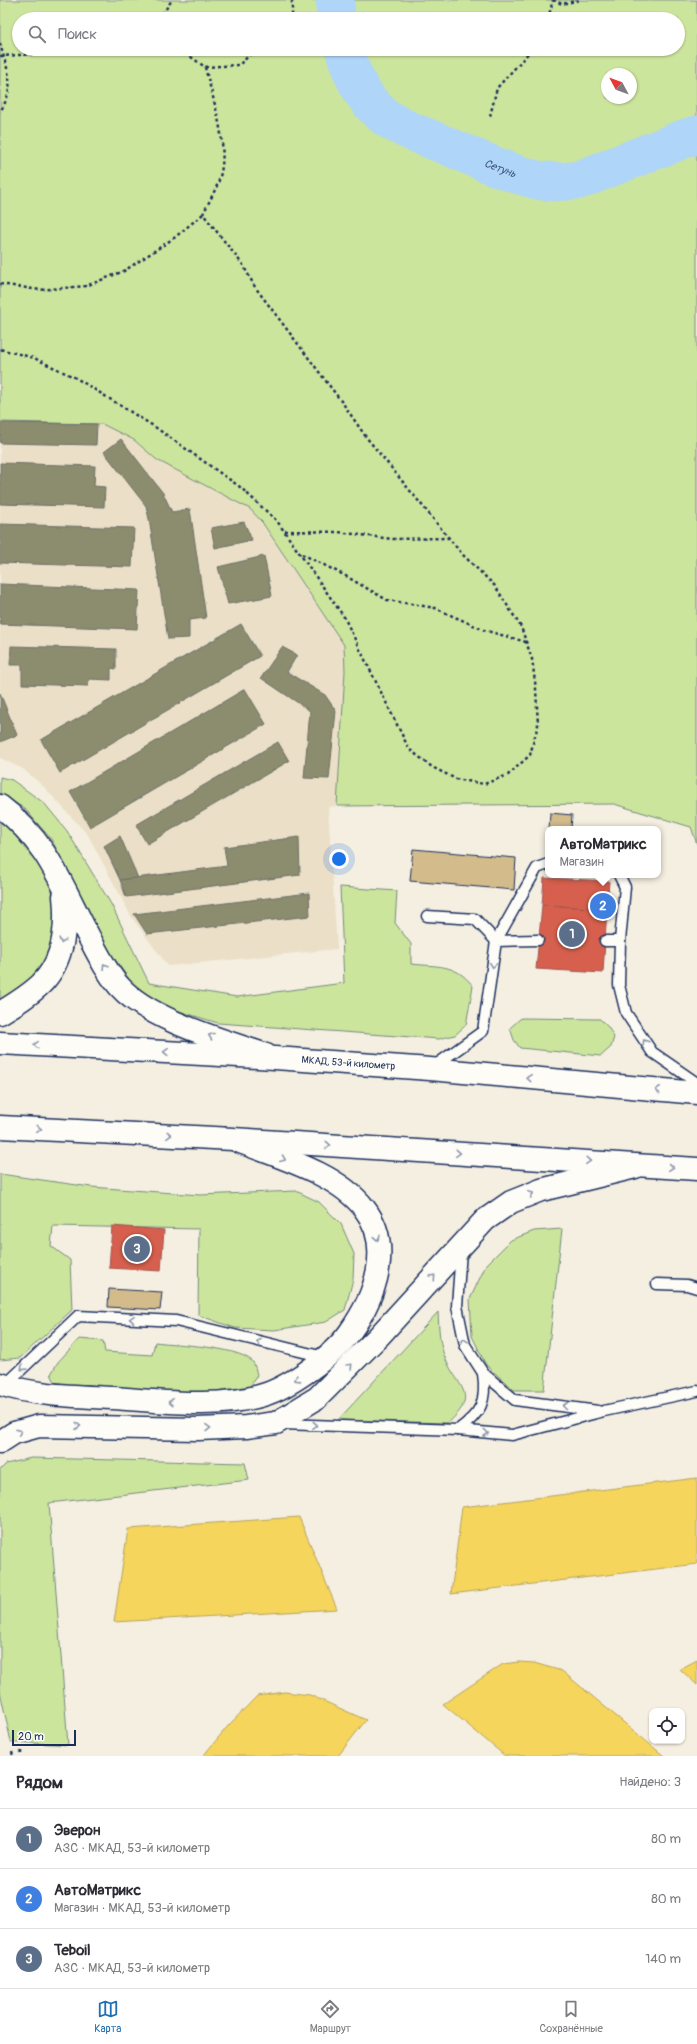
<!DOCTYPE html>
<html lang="ru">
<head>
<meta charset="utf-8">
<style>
	:root { --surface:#fff; --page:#f2f2f3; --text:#2b2b33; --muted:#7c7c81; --line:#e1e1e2; --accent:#1f6fb2 }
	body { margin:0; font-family:Pangolin,sans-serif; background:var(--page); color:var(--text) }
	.controls { position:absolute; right:12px; bottom:12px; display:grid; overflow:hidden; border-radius:8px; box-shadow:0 1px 3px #0004 }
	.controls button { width:36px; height:36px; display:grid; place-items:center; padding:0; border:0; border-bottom:1px solid var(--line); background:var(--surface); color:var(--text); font:20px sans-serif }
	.compass { position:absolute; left:601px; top:68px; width:36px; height:36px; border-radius:50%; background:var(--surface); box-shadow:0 1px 3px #0004; rotate:311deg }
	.scale { position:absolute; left:12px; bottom:10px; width:64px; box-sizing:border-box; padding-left:4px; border:2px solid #1b2f5e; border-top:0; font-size:11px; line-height:14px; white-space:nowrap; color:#1b2f5e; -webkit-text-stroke:3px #fdfcf7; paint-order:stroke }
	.you { position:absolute; left:339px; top:859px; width:14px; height:14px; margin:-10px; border:3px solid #fff; border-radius:50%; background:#1a73e8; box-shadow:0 0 0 6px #1a73e833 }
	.badge { display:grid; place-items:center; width:26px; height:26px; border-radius:50%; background:var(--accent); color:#fff; font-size:13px; font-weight:700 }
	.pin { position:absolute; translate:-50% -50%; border:2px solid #fff; box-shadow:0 1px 4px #0006 }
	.popup { position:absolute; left:545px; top:826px; width:116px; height:52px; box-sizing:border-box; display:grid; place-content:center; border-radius:8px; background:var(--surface); filter:drop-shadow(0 1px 3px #0005); font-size:13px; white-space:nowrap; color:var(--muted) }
	.popup b { font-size:15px; color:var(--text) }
	.popup::after { content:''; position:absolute; left:50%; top:100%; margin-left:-8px; border:8px solid transparent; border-top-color:var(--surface) }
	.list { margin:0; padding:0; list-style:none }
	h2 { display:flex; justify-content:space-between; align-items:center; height:52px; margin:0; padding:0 16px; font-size:17px }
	h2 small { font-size:13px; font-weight:400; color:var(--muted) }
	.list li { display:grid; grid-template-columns:26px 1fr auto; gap:12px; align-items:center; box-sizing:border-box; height:60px; padding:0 16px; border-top:1px solid var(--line) }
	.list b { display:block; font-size:15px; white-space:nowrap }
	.list p { margin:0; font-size:13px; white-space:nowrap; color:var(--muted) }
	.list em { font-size:13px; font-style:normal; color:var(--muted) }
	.icon { flex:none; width:22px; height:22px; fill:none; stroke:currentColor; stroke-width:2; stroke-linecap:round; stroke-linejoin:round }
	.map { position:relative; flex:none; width:697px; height:1756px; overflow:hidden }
	.search { position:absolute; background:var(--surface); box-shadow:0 1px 3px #0004; left:12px; right:12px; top:12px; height:44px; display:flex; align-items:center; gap:10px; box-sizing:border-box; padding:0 14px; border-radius:22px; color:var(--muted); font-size:15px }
	.sheet { height:232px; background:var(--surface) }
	nav { display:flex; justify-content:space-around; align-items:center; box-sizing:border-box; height:56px; border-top:1px solid var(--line); background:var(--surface); font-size:11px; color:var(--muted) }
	nav a { display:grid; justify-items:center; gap:2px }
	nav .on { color:var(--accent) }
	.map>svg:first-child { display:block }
	.built { fill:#ebdfc7 }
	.green { fill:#cce59c; stroke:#748a7d; fill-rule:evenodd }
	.homes { fill:#f6d55c; stroke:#b4a35d }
	.shops { fill:#d6604d; stroke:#9e5152 }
	.industry { fill:#8c8c6e; stroke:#6a7069 }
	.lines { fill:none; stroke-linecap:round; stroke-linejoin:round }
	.river { stroke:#afd5f8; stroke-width:39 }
	.building { fill:#d3bb8b; stroke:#1b2f5e }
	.service-casing { stroke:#1b2f5e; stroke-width:13 }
	.tertiary-casing { stroke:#1b2f5e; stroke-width:25 }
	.secondary-casing { stroke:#1b2f5e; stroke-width:25 }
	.trunk-casing { stroke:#1b2f5e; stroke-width:25 }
	.path { stroke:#1b2f5e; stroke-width:2.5; stroke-dasharray:3 3; stroke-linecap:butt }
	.service { stroke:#fdfcf7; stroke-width:10 }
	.tertiary { stroke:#fdfcf7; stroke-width:22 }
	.secondary { stroke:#fdfcf7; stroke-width:22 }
	.trunk { stroke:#fdfcf7; stroke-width:22 }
	.oneway { stroke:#8c96aa }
	.labels { text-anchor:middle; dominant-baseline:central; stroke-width:4; stroke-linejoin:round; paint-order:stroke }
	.street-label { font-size:10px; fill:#1b2f5e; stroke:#fdfcf7 }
	.water-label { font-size:11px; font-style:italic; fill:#405884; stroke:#fdfcf7 }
</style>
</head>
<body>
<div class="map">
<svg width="697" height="1756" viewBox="0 0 697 1756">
	<rect width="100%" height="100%" fill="#f5efe1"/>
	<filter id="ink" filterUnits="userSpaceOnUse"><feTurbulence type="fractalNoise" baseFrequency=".025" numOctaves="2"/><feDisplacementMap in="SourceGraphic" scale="8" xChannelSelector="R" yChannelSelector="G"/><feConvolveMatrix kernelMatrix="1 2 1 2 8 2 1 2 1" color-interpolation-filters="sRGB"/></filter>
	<g filter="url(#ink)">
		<polygon class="built" points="0,422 101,423 134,440 157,460 250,509 262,523 344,645 345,671 337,806 328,807 337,949 168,966 132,918 88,835 43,786 23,769 0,758"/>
		<g class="green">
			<path d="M0,0H697V844L691,827L614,804L337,806L345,671L344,645L262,522L250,509L157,460L134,440L102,424L0,422ZM19,19H678V49H19ZM607,74H631V98H607Z"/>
			<path d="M0,777L12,780L44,803L67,831L111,904L149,983L237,997L344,983L340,887L397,891L395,923L411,944V964C438,967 455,963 473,986L466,1025L455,1035L439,1039L218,1023L162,1006L131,982L101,940L78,889L51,839L25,809L0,793Z"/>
			<polygon points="0,822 11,829 28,847 47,876 59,905 45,976 0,1001"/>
			<polygon points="521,1018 600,1019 608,1027 614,1037 611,1047 601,1056 520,1048 514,1040 510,1028"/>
			<polygon points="0,1174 91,1187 200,1195 296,1191 319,1202 341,1224 354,1254 353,1279 345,1310 326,1322 274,1330 235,1328 198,1315 199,1229 53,1226 51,1246 70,1260 72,1310 20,1358 0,1360"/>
			<polygon points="562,1229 544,1390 514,1390 486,1365 472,1336 470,1299 486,1265 511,1240 534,1231"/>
			<path d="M438,1312C439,1328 439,1345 446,1360C458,1387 480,1395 448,1423L338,1420Z"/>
			<path d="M79,1339L103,1341L105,1352L152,1355L155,1342C178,1345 235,1346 252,1361C255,1364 256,1371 257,1375L249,1388L226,1393L66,1389L56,1384L51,1374L58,1362Z"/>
			<polygon points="31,1458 245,1463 249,1480 49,1503 68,1745 11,1742 0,1691 0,1470 6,1464"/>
		</g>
		<g class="homes">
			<polygon points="697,1478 697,1564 451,1594 462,1507"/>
			<polygon points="299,1517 337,1609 114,1622 128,1529"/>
			<polygon points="697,1660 697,1685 680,1669"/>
			<polygon points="519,1662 534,1663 562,1671 664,1756 505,1756 443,1704 503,1664"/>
			<polygon points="285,1692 310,1695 366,1720 338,1756 203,1756 228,1726 257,1696"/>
		</g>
		<g class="shops">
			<polygon points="544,878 609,881 607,909 542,905"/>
			<polygon points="542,905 607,909 603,973 536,969"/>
			<polygon points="112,1226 164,1230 161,1271 109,1268"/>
		</g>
		<g class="industry">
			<polygon points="0,423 97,424 96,445 0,443"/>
			<polygon points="121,439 163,493 172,512 190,509 206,618 189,620 189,638 168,639 149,519 146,506 104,452"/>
			<polygon points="0,463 95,466 94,486 105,487 104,507 0,504"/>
			<polygon points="244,522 252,540 215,548 211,528"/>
			<polygon points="0,524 134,528 132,567 0,563"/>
			<polygon points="264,556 272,596 228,604 218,567"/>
			<polygon points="0,584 139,590 137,629 0,624"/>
			<polygon points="241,624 260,656 60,773 41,740"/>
			<polygon points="11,646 116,649 116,669 111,668 111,680 89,679 88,686 22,684 22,665 10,665"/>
			<polygon points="282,647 297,655 287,672 325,695 336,711 329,779 304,778 310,711 261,678"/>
			<polygon points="245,689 266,724 90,827 70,792"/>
			<polygon points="0,693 17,735 0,742"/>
			<polygon points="278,742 289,761 147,844 136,825"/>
			<polygon points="120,836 138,878 120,880 104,846"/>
			<polygon points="299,837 300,875 126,897 120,880 227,866 224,847"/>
			<polygon points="309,893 310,916 147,934 134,914"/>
		</g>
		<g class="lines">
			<g class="river">
				<polyline points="335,0 336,19"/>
				<path id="s1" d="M344,49C350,69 360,93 375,108C393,127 422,135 445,145C472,157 501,170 530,178C545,183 564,182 579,180L686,138L697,135"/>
			</g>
		</g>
		<g class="building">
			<polygon points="550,813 572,815 571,829 549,829"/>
			<polygon points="413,849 516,858 514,890 410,881"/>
			<polygon points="109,1289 162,1292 160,1310 108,1307"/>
		</g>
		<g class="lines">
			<g class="service-casing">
				<g id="service">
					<polyline points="619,875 625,887 620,941"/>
					<polyline points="427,916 475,919 496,941 537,868 548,864"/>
					<polyline points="605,941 620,941 619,985 626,1013 652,1052 697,1083"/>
					<polyline points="433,1067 483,1031 496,941 538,940"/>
					<polyline points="461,1251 457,1306 465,1345 483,1373 515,1400 598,1411"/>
					<polyline points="657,1284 687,1285 697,1288"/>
					<polyline points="5,1385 78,1316 176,1321 324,1357"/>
					<polyline points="282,1424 458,1430 512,1435 604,1411 697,1391"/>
					<path d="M458,1430C481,1413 487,1402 483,1373"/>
				</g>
			</g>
			<g class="tertiary-casing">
				<polyline id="tertiary" points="0,1442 14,1433 39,1426 198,1429 246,1427 276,1423 317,1398 379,1336 485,1220 511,1202 541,1190 635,1167"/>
			</g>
			<g class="secondary-casing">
				<g id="secondary">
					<path d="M0,806C48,842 62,886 89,937C98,954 106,971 119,986C149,1020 223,1040 266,1055"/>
					<path d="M0,1013C15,1004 30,995 42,983C64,960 67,925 64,896"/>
					<path d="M0,1384C36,1396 75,1396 113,1398C161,1401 217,1409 263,1395C290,1387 334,1355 350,1332C375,1297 394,1246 364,1208C337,1173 278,1157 238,1141"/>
				</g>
			</g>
			<g class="trunk-casing">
				<g id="trunk">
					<path id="s2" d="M0,1043L275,1058L430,1069L697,1093"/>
					<polyline points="0,1127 233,1139 697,1169"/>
				</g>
			</g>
			<g class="path">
				<polyline points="553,0 562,4 580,0"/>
				<polyline points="159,19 172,0"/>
				<polyline points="287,19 292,15 292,0"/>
				<polyline points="548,19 553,0"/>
				<path d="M0,43C7,72 17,84 0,112"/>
				<path d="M0,56L136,49L187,54L205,67C213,100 231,149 218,183C214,193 208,204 203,214"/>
				<polyline points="205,67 239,65 256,49"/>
				<polyline points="490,116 497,88 532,49"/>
				<polyline points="0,284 40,290 86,286 124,271 174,238 203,214 243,265 255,287 344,405 366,437 462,554 495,586 521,627 532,659 536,689 538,725 530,755 508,775 484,784 456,779 432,767 409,749 344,617 277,521 240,487 155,427 76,378 34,358 0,349"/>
				<polyline points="285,531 338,532 392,539 448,538"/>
				<polyline points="302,554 344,575 387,600 435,608 484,630 526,642"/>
				<polyline points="21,1751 21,1756"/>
				<polyline points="12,1752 13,1756"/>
			</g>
			<use href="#service" class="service"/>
			<use href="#tertiary" class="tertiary"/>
			<use href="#secondary" class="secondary"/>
			<use href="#trunk" class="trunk"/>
		</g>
		<defs><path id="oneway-chevron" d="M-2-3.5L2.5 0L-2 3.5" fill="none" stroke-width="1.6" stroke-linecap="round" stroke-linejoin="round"/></defs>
		<g class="oneway">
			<use href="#oneway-chevron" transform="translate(62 941) rotate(105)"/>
			<use href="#oneway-chevron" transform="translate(493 965) rotate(98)"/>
			<use href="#oneway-chevron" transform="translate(105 966) rotate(-122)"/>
			<use href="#oneway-chevron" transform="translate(211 1036) rotate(-159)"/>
			<use href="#oneway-chevron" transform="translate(645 1042) rotate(-123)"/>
			<use href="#oneway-chevron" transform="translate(36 1045) rotate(-177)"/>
			<use href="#oneway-chevron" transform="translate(166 1052) rotate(-177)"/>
			<use href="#oneway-chevron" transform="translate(529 1078) rotate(-175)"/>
			<use href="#oneway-chevron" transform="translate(658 1090) rotate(-175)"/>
			<use href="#oneway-chevron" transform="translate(39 1129) rotate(3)"/>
			<use href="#oneway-chevron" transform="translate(169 1135) rotate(3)"/>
			<use href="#oneway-chevron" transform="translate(328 1145) rotate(4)"/>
			<use href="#oneway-chevron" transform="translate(458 1153) rotate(4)"/>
			<use href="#oneway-chevron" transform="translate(283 1159) rotate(22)"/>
			<use href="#oneway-chevron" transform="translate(588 1161) rotate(4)"/>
			<use href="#oneway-chevron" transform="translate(671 1167) rotate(5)"/>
			<use href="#oneway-chevron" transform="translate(531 1194) rotate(-23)"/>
			<use href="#oneway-chevron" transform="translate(377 1238) rotate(79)"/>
			<use href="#oneway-chevron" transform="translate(433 1277) rotate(-47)"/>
			<use href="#oneway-chevron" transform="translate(132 1319) rotate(-177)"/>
			<use href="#oneway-chevron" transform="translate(464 1341) rotate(-106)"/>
			<use href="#oneway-chevron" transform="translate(259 1342) rotate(-166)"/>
			<use href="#oneway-chevron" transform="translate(350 1366) rotate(-46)"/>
			<use href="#oneway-chevron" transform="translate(23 1368) rotate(136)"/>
			<use href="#oneway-chevron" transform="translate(297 1379) rotate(148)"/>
			<use href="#oneway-chevron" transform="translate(171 1402) rotate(-176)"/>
			<use href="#oneway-chevron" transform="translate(565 1406) rotate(-173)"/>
			<use href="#oneway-chevron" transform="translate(315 1425) rotate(2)"/>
			<use href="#oneway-chevron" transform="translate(78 1426) rotate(3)"/>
			<use href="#oneway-chevron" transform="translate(208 1428) rotate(-2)"/>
			<use href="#oneway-chevron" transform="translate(19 1432) rotate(-19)"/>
			<use href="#oneway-chevron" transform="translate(486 1433) rotate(5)"/>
		</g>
	</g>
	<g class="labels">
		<g class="street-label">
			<text stroke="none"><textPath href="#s2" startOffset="349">МКАД, 53-й километр</textPath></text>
		</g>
		<g class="water-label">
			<text stroke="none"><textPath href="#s1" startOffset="207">Сетунь</textPath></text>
		</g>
	</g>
</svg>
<div class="controls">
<button><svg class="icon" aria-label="locate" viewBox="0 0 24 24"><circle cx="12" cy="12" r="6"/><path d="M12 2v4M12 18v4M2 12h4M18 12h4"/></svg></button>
</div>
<svg class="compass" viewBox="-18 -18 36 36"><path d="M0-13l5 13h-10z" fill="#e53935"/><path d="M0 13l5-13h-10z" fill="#7c7c81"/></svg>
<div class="scale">20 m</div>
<div class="you"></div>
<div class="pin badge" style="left:572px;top:934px;background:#5c6f8a">1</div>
<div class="pin badge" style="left:603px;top:906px;background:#3f7fe0">2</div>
<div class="popup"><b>АвтоМатрикс</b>Магазин</div>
<div class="pin badge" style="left:137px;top:1249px;background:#5c6f8a">3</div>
<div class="search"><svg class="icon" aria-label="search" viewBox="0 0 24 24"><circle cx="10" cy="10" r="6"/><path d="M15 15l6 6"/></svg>Поиск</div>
</div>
<section class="sheet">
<h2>Рядом<small>Найдено: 3</small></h2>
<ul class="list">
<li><span class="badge" style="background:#5c6f8a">1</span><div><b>Эверон</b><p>АЗС · МКАД, 53-й километр</p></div><em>80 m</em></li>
<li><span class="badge" style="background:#3f7fe0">2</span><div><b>АвтоМатрикс</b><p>Магазин · МКАД, 53-й километр</p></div><em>80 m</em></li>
<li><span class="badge" style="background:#5c6f8a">3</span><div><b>Teboil</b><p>АЗС · МКАД, 53-й километр</p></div><em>140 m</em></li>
</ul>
</section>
<nav>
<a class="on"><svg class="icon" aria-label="map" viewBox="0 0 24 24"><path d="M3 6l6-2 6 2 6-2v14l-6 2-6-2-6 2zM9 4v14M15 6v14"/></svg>Карта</a>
<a><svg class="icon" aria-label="directions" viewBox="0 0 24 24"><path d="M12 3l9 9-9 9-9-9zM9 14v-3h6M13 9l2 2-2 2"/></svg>Маршрут</a>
<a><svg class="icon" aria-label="saved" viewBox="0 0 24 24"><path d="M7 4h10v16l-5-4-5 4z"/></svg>Сохранённые</a>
</nav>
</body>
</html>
